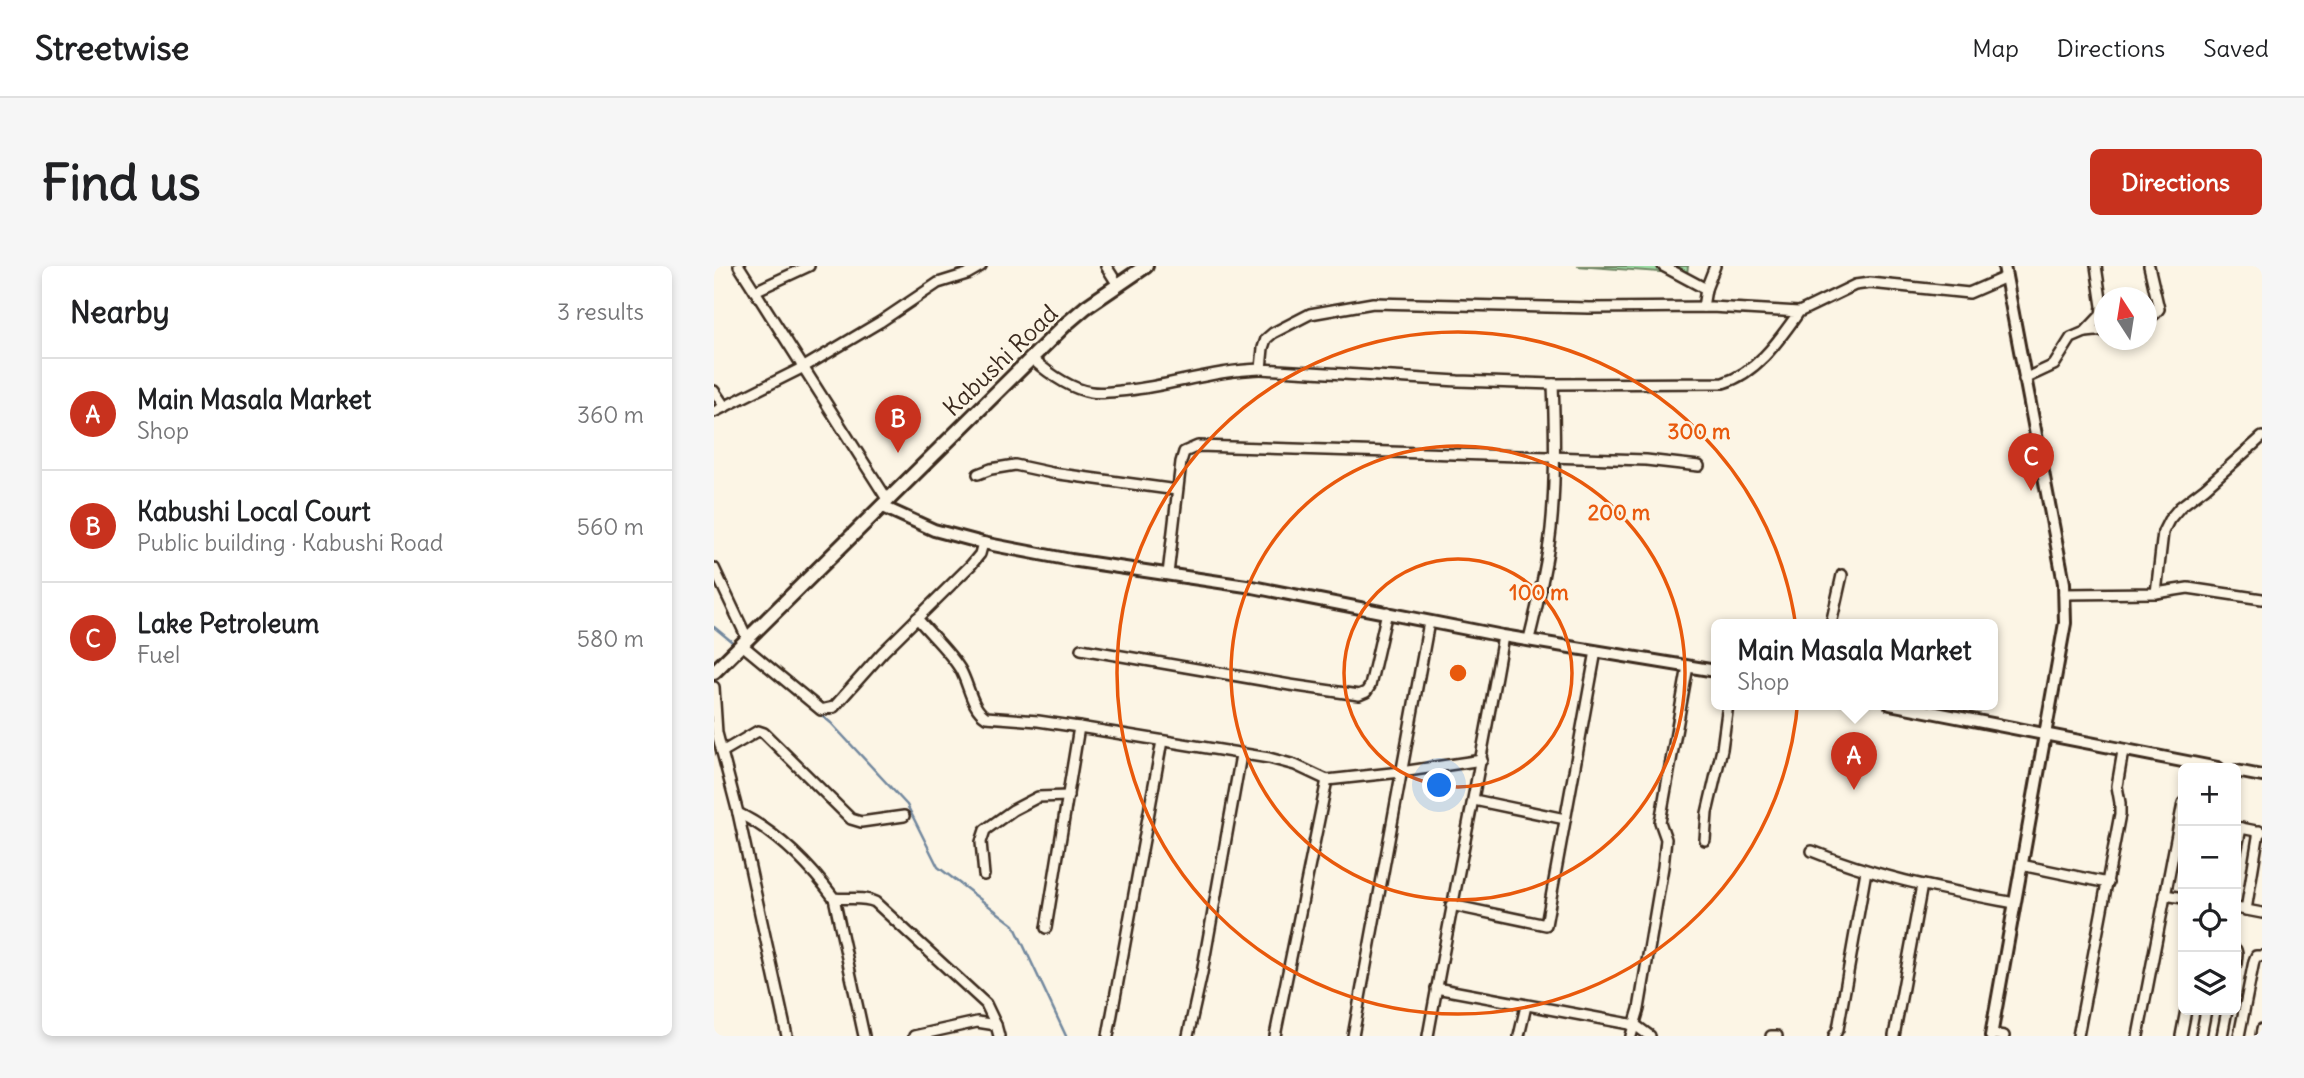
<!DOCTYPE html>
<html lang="en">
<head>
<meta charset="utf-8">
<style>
	:root { --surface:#fff; --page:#f6f6f6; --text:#202124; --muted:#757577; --line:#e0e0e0; --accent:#c8321e }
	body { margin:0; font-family:Delius,sans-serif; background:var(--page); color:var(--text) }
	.controls { position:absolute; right:21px; bottom:21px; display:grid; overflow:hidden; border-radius:10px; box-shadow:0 4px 10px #0003 }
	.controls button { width:63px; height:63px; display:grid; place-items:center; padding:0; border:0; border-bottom:2px solid var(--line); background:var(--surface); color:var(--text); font:35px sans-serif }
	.compass { position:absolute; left:1380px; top:21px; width:63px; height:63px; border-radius:50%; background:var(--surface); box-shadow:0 4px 10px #0003; rotate:348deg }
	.you { position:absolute; left:726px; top:520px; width:24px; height:24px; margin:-18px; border:5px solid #fff; border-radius:50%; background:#1a73e8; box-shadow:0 0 0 10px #1a73e833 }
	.badge { display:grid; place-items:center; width:46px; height:46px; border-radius:50%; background:var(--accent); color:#fff; font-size:23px; font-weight:700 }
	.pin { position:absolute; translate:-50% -58px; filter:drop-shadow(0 2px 4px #0008) }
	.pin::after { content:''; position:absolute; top:37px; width:24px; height:21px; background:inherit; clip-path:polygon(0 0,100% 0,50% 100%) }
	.popup { position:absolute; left:997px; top:353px; width:287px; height:91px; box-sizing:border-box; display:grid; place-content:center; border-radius:10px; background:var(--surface); filter:drop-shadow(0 2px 5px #0005); font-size:23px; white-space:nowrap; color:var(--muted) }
	.popup b { font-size:26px; color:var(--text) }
	.popup::after { content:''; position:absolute; left:50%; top:100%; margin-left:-14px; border:14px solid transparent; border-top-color:var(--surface) }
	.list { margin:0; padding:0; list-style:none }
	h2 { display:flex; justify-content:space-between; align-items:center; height:91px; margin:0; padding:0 28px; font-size:30px }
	h2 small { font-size:23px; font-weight:400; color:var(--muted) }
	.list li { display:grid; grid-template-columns:46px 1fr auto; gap:21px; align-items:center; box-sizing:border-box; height:112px; padding:0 28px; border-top:2px solid var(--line) }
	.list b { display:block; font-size:26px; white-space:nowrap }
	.list p { margin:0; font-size:23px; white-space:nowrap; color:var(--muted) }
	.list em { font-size:23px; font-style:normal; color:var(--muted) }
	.icon { flex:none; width:38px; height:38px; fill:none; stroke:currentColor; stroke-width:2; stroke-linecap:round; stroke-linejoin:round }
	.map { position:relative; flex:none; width:1548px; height:770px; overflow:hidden; border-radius:10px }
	header { display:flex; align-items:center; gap:42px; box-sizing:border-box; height:98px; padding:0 35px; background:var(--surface); border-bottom:2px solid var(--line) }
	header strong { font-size:33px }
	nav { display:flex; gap:38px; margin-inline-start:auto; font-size:24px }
	.intro { display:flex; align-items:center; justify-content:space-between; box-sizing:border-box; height:168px; padding:0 42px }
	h1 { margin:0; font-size:49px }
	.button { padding:18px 32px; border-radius:10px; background:var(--accent); color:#fff; font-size:24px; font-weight:700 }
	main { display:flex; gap:42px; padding:0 42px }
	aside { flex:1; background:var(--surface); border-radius:10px; box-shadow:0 4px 10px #0003 }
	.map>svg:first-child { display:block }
	.green { fill:#a0dfa7; stroke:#6e8462; stroke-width:2 }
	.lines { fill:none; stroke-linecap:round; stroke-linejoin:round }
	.stream { stroke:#72889e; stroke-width:2.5 }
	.minor-casing { stroke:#3b2a1e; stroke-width:14 }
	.tertiary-casing { stroke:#3b2a1e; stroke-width:16 }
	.secondary-casing { stroke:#3b2a1e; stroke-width:18 }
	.minor { stroke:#fcf5e5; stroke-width:9 }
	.tertiary { stroke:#fcf5e5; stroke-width:10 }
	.secondary { stroke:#fcf5e5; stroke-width:12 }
	.ring { fill:none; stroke:#e8590c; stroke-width:3.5 }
	.labels { text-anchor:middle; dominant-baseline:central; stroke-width:5; stroke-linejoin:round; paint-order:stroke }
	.street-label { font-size:24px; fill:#3b2a1e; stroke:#fcf5e5 }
	.centre { fill:#e8590c; stroke:#fcf5e5; stroke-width:3.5 }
	.ring-label { font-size:21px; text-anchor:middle; font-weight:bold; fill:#e8590c; stroke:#fcf5e5; stroke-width:5; stroke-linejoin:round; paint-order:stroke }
</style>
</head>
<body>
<header>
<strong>Streetwise</strong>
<nav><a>Map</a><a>Directions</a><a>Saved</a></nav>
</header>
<div class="intro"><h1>Find us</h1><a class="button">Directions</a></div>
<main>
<aside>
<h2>Nearby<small>3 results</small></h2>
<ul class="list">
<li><span class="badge">A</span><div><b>Main Masala Market</b><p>Shop</p></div><em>360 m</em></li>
<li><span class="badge">B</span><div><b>Kabushi Local Court</b><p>Public building · Kabushi Road</p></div><em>560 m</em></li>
<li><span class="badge">C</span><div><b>Lake Petroleum</b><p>Fuel</p></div><em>580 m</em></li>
</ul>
</aside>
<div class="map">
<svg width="1548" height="770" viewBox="0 0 1548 770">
	<rect width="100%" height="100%" fill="#fcf5e5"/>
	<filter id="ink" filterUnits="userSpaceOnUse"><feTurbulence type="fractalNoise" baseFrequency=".0143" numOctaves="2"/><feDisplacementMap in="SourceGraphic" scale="14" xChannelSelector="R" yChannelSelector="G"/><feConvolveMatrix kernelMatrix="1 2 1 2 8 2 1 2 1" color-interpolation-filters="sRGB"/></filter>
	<g filter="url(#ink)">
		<polygon class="green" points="863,0 974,0 973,8"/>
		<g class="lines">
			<g class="stream">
				<polyline points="0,361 23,380"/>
				<polyline points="104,446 117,457 193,539 224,601 300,659 352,770"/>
			</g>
			<g class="minor-casing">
				<g id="minor">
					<polyline points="25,0 173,233"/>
					<polyline points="392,0 404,19"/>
					<polyline points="949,0 992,23"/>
					<polyline points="41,25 95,0"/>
					<polyline points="989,41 992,23 1001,0"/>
					<path d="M1085,46C1065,74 1043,107 1009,117L839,118L744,115L547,103L549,82L552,73L559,67L596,48L659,37L875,42L997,41L1085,46L1141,19L1156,17L1255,27L1292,11"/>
					<polyline points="1433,52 1441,48 1445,43 1435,0"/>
					<polyline points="1372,66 1391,64"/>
					<path d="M317,92C333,106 355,123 377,126C389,128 403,125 415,124C459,119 502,104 547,103"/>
					<polyline points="1310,113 1340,99 1357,72 1371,66 1387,49 1388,40 1382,0"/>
					<polyline points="0,125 11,141"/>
					<polyline points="0,146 90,101 166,56 224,17 253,8 267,0"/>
					<polyline points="264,208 277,203 301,199 338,207 463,224"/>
					<polyline points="0,302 33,372"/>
					<polyline points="454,308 467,196 470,186 484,180 932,194 985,200"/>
					<polyline points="1442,327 1449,266 1455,254 1466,241 1491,222 1548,171"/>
					<polyline points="1350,328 1442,327 1474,322 1548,333"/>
					<path d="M203,352C217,369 235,385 246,403C255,418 257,442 272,451L324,455L365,461L555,492L581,499L613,514L687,506L768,494"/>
					<polyline points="1117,358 1128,309"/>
					<path d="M815,373C824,337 833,300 837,263C842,215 841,166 839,118"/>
					<polyline points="27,378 107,444 120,441 169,386 257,299 266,288 269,277"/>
					<polyline points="367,383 576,419 645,429 652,426 656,420 673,346"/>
					<polyline points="0,421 3,467 24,547 73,770"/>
					<polyline points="8,486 44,465 50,467 137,553 147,556 190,550"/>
					<polyline points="760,534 851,553"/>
					<path d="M24,547C63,566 94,597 120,632C134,634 148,630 161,636L272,738L282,759L285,770"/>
					<polyline points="1522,561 1547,566"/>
					<polyline points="991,574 993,547 1008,483 1014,438"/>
					<path d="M1098,585C1163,612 1232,624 1300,637"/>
					<polyline points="1522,586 1527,562"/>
					<polyline points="1307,599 1394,617"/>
					<polyline points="270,609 267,576 271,564 299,544 324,531 354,530"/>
					<polyline points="1451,629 1469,632"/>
					<polyline points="120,632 150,770"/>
					<polyline points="737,639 832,659 882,385"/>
					<polyline points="1522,642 1548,647"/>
					<polyline points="1532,644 1545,565"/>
					<polyline points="332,662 365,461"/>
					<polyline points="1522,684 1523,688 1522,698"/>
					<polyline points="722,722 921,759 936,770"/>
					<polyline points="1278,768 1290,770"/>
					<polyline points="200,770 263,756 282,759"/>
					<polyline points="394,770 448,475"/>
					<polyline points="474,770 488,707 527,489"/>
					<polyline points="561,770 613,514"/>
					<polyline points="639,770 715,356"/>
					<path d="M714,770C738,636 766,504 789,370"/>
					<polyline points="805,770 812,740"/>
					<polyline points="917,770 925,743 949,601 952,573 946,556 974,400"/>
					<polyline points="1057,770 1063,770"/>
					<polyline points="1120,770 1124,763 1152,605"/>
					<polyline points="1180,770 1208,619"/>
					<polyline points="1364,770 1406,548 1406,537 1403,520 1409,485"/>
					<polyline points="1424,770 1469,537"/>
					<polyline points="1467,770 1472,744"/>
					<polyline points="1487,770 1492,744"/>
					<polyline points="1508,770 1513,744"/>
					<polyline points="1525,770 1540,695 1542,690 1548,690"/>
					<polyline points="1547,770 1548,763"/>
				</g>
			</g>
			<g class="tertiary-casing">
				<g id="tertiary">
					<polyline points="167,240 220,264 269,277 357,294 539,321 789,370 1002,405"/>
					<polyline points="1176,438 1504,502"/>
					<polyline points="1522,505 1548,510"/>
					<polyline points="1277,770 1351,357 1350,317 1290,0"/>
				</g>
			</g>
			<g class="secondary-casing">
				<polyline id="secondary" points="0,406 352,58 372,41 432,0"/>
			</g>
			<use href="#minor" class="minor"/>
			<use href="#tertiary" class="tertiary"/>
			<use href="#secondary" class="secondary"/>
		</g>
	</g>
	<g class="ring">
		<circle cx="744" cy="407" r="114"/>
		<circle cx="744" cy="407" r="227"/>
		<circle cx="744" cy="407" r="341"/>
	</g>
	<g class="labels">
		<g class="street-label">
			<text transform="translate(286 94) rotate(-44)">Kabushi Road</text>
		</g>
	</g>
	<circle cx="744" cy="407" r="10" class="centre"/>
	<g class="ring-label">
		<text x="985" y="173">300 m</text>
		<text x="905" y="254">200 m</text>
		<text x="825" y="334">100 m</text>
	</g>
</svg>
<div class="controls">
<button>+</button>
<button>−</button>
<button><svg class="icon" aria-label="locate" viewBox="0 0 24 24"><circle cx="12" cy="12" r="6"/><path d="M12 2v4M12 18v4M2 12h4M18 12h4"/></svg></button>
<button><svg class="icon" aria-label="layers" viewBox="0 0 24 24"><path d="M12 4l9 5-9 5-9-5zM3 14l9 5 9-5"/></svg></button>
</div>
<svg class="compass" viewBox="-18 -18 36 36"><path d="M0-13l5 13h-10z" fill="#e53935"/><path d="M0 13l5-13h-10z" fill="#757577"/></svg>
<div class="you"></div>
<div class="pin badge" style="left:1140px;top:524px">A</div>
<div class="popup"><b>Main Masala Market</b>Shop</div>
<div class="pin badge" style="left:184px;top:187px">B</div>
<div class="pin badge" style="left:1317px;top:225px">C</div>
</div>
</main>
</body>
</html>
